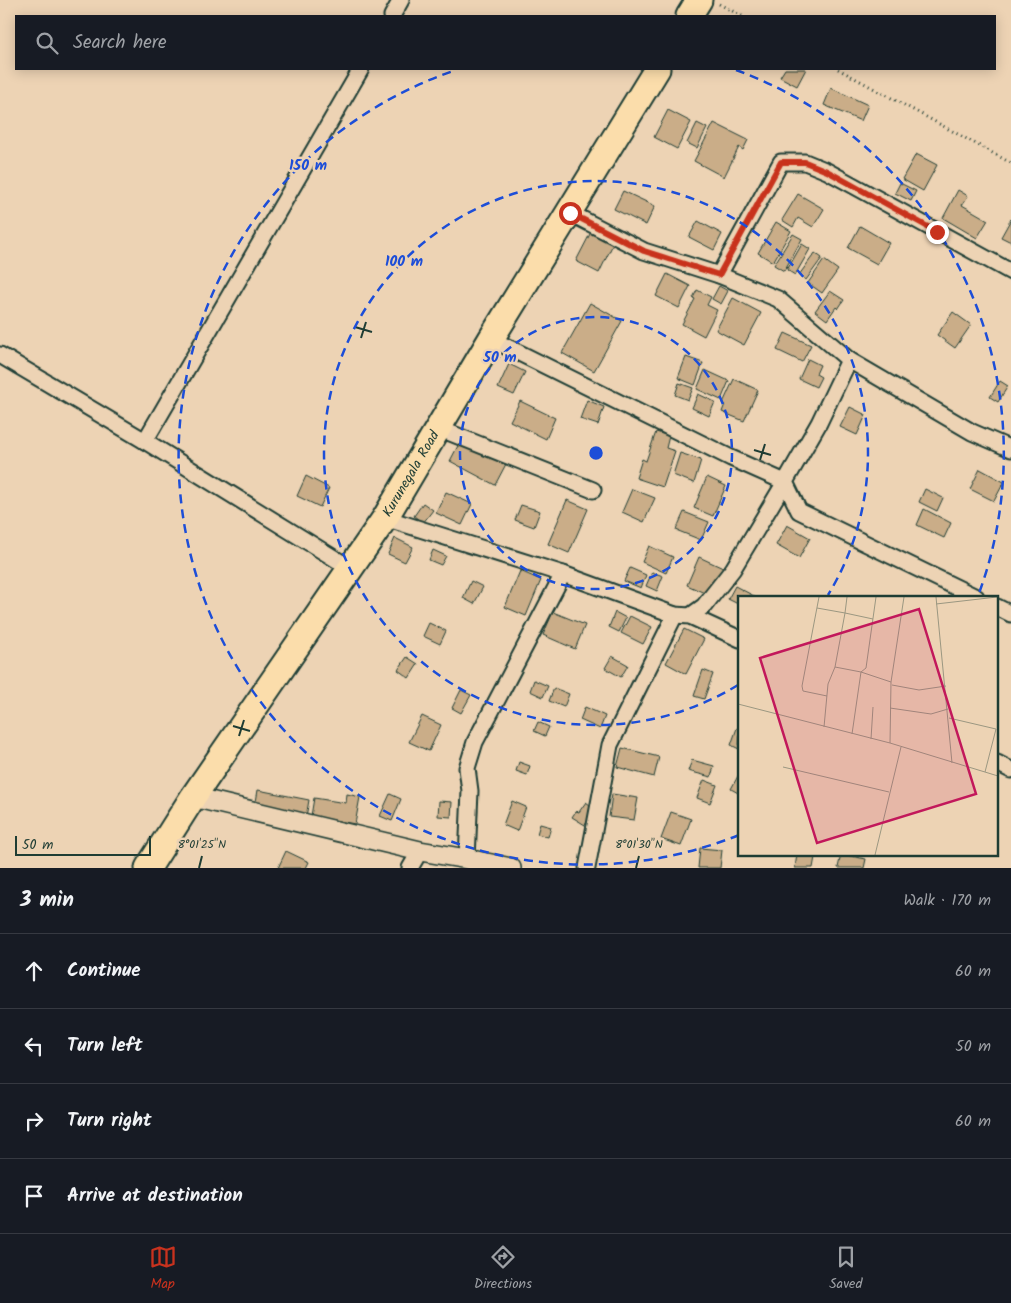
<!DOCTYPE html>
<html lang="en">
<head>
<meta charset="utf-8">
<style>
	:root { --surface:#171b24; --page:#242831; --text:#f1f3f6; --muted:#9ea1a6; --line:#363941; --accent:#c8321e }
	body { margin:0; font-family:Kalam,sans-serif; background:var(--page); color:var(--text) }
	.scale { position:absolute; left:15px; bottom:12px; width:136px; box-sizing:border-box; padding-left:5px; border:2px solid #1f3d34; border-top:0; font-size:14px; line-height:18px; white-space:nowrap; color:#1f3d34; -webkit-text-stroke:4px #edd3b4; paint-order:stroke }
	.stop { position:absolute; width:15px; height:15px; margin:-11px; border:4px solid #c8321e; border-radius:50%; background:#fff }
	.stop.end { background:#c8321e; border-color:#fff; box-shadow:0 1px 5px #0008 }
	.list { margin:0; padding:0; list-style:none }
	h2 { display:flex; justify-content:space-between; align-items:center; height:65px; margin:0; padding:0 20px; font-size:21px }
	h2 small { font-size:16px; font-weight:400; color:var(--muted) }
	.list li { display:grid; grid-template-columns:32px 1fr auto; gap:15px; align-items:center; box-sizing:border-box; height:75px; padding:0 20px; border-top:1px solid var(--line) }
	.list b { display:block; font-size:19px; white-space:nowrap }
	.list em { font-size:16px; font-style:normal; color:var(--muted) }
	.icon { flex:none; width:28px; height:28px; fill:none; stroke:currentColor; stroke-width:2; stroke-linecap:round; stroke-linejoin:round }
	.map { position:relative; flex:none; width:1011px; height:868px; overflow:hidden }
	.search { position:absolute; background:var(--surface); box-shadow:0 2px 12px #0003; left:15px; right:15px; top:15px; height:55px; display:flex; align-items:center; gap:12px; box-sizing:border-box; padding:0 18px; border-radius:0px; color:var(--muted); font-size:19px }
	.sheet { height:365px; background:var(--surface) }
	nav { display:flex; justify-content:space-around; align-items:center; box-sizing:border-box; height:70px; border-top:1px solid var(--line); background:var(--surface); font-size:14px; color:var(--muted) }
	nav a { display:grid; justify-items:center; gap:2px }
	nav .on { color:var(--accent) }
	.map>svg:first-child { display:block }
	.building { fill:#caad88; stroke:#1f3d34 }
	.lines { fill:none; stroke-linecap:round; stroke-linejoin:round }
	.minor-casing { stroke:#1f3d34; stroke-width:19 }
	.tertiary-casing { stroke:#1f3d34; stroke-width:22 }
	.trunk-casing { stroke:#1f3d34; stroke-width:29 }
	.path { stroke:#1f3d34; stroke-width:3; stroke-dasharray:1 4; stroke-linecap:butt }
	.minor { stroke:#edd3b4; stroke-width:15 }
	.tertiary { stroke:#edd3b4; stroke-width:19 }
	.trunk { stroke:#fbddab; stroke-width:25 }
	.route { stroke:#c8321e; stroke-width:6 }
	.ticks { fill:none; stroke:#1f3d34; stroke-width:2 }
	.ring { fill:none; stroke:#1d4ed8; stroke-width:2.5; stroke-dasharray:9 6 }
	.labels { text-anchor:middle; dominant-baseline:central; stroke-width:5; stroke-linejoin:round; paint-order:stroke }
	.street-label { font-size:14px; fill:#1f3d34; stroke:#edd3b4 }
	.inset-road { fill:none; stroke:#9b9781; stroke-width:1 }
	.view { fill:#c2185b; fill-opacity:0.15; stroke:#c2185b; stroke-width:2.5 }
	.inset-edge { fill:none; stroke:#1f3d34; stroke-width:2.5 }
	.ticks-label { font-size:12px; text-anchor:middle; fill:#1f3d34; stroke:#edd3b4; stroke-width:5; stroke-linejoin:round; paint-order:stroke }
	.centre { fill:#1d4ed8; stroke:#edd3b4; stroke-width:2.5 }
	.ring-label { font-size:15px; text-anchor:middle; font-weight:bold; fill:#1d4ed8; stroke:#edd3b4; stroke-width:5; stroke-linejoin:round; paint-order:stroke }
</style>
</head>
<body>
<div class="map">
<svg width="1011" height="868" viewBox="0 0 1011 868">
	<rect width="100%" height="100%" fill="#edd3b4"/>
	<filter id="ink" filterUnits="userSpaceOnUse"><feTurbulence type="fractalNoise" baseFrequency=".02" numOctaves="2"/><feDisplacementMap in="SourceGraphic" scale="10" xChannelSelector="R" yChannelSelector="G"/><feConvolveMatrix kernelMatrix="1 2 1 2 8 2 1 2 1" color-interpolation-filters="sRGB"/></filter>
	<g filter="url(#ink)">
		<g class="building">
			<polygon points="785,69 806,69 797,86 780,77"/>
			<polygon points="831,88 868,105 861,121 824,105"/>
			<polygon points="668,110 691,122 677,149 654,137"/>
			<polygon points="697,123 707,128 697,148 687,143"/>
			<polygon points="714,123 748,140 743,150 739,147 724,177 694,161"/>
			<polygon points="916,154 937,165 923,191 902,179"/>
			<polygon points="900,183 916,191 911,201 895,193"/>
			<polygon points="958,190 968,196 962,205 988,220 977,238 943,218"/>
			<polygon points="623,191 655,206 646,225 614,209"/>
			<polygon points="798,194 824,209 813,227 798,218 793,227 782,220"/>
			<polygon points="1011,219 1011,242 1001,237"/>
			<polygon points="698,221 722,234 714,250 689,237"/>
			<polygon points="776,222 791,231 773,262 758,253"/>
			<polygon points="860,226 889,243 877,264 848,248"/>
			<polygon points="591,232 613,244 599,273 576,261"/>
			<polygon points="793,234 802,239 784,271 774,265"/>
			<polygon points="802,244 810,249 795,275 787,270"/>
			<polygon points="815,253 822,258 806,280 799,275"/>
			<polygon points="824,260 838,270 822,293 808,283"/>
			<polygon points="667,274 690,286 679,308 656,296"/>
			<polygon points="719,286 728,291 721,304 712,299"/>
			<polygon points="697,290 711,297 707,305 717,310 704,336 682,324 695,299 693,298"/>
			<polygon points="830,291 844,300 838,309 836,307 827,320 815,311"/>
			<polygon points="733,298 761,313 744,345 716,330"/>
			<polygon points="590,303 622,321 594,371 562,353"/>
			<polygon points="953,312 971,325 955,348 937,335"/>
			<polygon points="785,333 811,345 802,362 777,350"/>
			<polygon points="686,357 703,363 695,385 678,378"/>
			<polygon points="808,359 820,365 816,374 821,377 816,387 799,379"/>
			<polygon points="509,364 525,372 514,395 498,388"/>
			<polygon points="705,370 729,381 721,400 697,389"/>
			<polygon points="734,379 758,390 744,421 722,412 725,404 723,403"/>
			<polygon points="1000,381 1008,386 998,402 990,397"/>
			<polygon points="679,383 693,388 688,400 675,395"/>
			<polygon points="698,394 715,402 709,416 692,408"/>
			<polygon points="587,400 604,407 598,425 580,419"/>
			<polygon points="520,401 555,418 546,439 510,421"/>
			<polygon points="850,407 866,415 857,435 840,427"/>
			<polygon points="656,432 669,436 666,448 675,451 663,487 636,478 642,459 646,461"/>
			<polygon points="461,440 506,464 495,485 450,461"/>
			<polygon points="680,453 701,460 694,483 673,475"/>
			<polygon points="980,469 1004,482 994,501 970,489"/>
			<polygon points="306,476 329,488 320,507 297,496"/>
			<polygon points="707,477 726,486 713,516 694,508"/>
			<polygon points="632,489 655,498 644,522 622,512"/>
			<polygon points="925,489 943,498 937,511 919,502"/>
			<polygon points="446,492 472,504 462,525 436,513"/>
			<polygon points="567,500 588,509 569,553 548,544"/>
			<polygon points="423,503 433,510 423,523 414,516"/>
			<polygon points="521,505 540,511 534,527 515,520"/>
			<polygon points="924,509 951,523 944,538 917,525"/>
			<polygon points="684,512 709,522 701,540 676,530"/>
			<polygon points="787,525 810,538 799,558 776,545"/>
			<polygon points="395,538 413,547 405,562 388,554"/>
			<polygon points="649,546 673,557 666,573 642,562"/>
			<polygon points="433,550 446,556 441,565 429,560"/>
			<polygon points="699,557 723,568 711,596 687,585"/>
			<polygon points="630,568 646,575 641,588 624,581"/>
			<polygon points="520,571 541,580 526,616 505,607"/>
			<polygon points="652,572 663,576 657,591 646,586"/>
			<polygon points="471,581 483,587 474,604 463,598"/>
			<polygon points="735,586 754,596 754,597 740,597 740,605 728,599"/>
			<polygon points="553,612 585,625 575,649 543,635"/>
			<polygon points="615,612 626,618 619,632 609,627"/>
			<polygon points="630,616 652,627 643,644 621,633"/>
			<polygon points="429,623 446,631 440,644 423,636"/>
			<polygon points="684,629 704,639 686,674 666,663"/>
			<polygon points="612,656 628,665 621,677 605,668"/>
			<polygon points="407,657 418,664 409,678 398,670"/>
			<polygon points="703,670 713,674 704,699 694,696"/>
			<polygon points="534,680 548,686 543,697 530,691"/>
			<polygon points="554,688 569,694 564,707 549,701"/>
			<polygon points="461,690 471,695 461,713 452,708"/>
			<polygon points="585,707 605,716 600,729 580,720"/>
			<polygon points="422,716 441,725 429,751 409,742"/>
			<polygon points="538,722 549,727 545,736 534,731"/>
			<polygon points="737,728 740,729 739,749 731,745"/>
			<polygon points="622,748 659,757 654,777 617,767"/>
			<polygon points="692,760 714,766 711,777 688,771"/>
			<polygon points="519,762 530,766 527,775 516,771"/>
			<polygon points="738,776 740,777 740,794 731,789"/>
			<polygon points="704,780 717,785 710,803 697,798"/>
			<polygon points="258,790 309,800 306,817 255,808"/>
			<polygon points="347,794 360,797 355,824 311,816 314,798 346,803"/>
			<polygon points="390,794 401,799 392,821 380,816"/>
			<polygon points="612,794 638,798 634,820 609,817"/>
			<polygon points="439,801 452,802 451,817 438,816"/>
			<polygon points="512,801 526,807 517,831 503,825"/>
			<polygon points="586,802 595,809 585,825 572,817 576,811 579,812"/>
			<polygon points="671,812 691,819 681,846 661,839"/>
			<polygon points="540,824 551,827 548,837 537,834"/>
			<polygon points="700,848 722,850 720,868 698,868"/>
			<polygon points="286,851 309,862 306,868 278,868"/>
			<polygon points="797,854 815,857 813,868 795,868"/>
			<polygon points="841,854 866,859 864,868 838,868"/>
		</g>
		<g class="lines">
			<g class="minor-casing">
				<g id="minor">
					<polyline points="392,16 401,0"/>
					<polyline points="570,213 644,251 719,275 778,299 849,360 819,423 785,482 799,511 976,597"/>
					<polyline points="719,275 781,162 805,162 827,171 1011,272"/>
					<polyline points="491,339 731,458 785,482 733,569 704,606 690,616"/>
					<polyline points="0,355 145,441 350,568"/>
					<polyline points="849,360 972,432 1011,449"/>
					<polyline points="438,428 593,490"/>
					<polyline points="145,441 361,69"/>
					<polyline points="385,518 563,574 675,615 690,616 740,639"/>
					<polyline points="997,607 1011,614"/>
					<polyline points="997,763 1011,770"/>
					<polyline points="467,859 470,791 467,768 475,742 563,574"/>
					<polyline points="410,868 420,851"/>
					<polyline points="587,868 610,745 675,615"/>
				</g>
			</g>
			<g class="tertiary-casing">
				<polyline id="tertiary" points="193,797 420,851 467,859 511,868"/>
			</g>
			<g class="trunk-casing">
				<g id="trunk">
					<polyline points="689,16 699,0"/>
					<path id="s1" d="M148,868L193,797L385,518L491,339L657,69"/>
				</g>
			</g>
			<g class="path">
				<polyline points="719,4 742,16"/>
				<polyline points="838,69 1011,163"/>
			</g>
			<use href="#minor" class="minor"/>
			<use href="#tertiary" class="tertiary"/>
			<use href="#trunk" class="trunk"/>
		</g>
	</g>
	<g class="lines" filter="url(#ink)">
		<polyline class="route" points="570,213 644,251 719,275 781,162 805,162 827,171 937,232"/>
	</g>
	<path class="ticks" d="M355,327L372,332M361,338L366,322M754,450L771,455M760,460L765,444M233,726L250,731M239,736L244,720M199,868L202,856M636,868L639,856"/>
	<g class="ring">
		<circle cx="596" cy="453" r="136"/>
		<path d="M738 685A272 272 0 1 1 828 595"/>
		<path d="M739 835A408 408 0 1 1 456 70M736 70A408 408 0 0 1 978 596"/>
	</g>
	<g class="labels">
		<g class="street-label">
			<text stroke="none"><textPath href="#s1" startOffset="474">Kurunegala Road</textPath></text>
		</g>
	</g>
	<g transform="translate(738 596)">
		<rect width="260" height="260" fill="#edd3b4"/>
		<path class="inset-road" d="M81,1L64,90L65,95L89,100M109,1L107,17L135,23M198,1L214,167M198,8L259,1M79,12L107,17L97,71M154,89L181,94L208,90M0,108L152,147L260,180M152,112L193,118L210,113M211,122L258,133L247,176M86,131L90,88L97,71L123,76L128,72L138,1M114,138L123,76L153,86M133,143L135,111M152,147L153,86L166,1M45,171L151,196M137,259L163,151"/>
		<path class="view" d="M181,13L238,198L79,247L22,62Z"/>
		<rect width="260" height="260" class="inset-edge"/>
	</g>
	<g class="ticks-label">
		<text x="202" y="848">8°01'25"N</text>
		<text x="639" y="848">8°01'30"N</text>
	</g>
	<circle cx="596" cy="453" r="8" class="centre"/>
	<g class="ring-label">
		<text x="308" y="170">150 m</text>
		<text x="404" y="266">100 m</text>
		<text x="500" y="362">50 m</text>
	</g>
</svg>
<div class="scale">50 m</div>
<div class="stop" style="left:570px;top:213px"></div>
<div class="stop end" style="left:937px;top:232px"></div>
<div class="search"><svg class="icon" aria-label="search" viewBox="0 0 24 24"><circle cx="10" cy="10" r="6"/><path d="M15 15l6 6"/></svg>Search here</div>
</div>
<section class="sheet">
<h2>3 min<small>Walk · 170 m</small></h2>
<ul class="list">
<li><svg class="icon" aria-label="ahead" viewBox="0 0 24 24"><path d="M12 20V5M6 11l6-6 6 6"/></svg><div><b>Continue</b></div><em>60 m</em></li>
<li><svg class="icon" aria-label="left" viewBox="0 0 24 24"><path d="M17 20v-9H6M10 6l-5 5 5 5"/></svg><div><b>Turn left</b></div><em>50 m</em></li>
<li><svg class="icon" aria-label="right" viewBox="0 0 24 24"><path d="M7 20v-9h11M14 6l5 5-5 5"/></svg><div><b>Turn right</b></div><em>60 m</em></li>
<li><svg class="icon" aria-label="arrive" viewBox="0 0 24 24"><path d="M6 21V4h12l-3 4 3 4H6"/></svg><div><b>Arrive at destination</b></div></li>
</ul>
</section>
<nav>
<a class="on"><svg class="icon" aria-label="map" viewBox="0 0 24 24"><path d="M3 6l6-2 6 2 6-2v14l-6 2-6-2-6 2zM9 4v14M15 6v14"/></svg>Map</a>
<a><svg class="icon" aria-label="directions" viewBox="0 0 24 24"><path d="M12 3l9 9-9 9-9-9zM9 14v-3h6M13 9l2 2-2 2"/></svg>Directions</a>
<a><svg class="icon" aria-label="saved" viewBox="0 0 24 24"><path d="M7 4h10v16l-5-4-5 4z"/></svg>Saved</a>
</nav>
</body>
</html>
